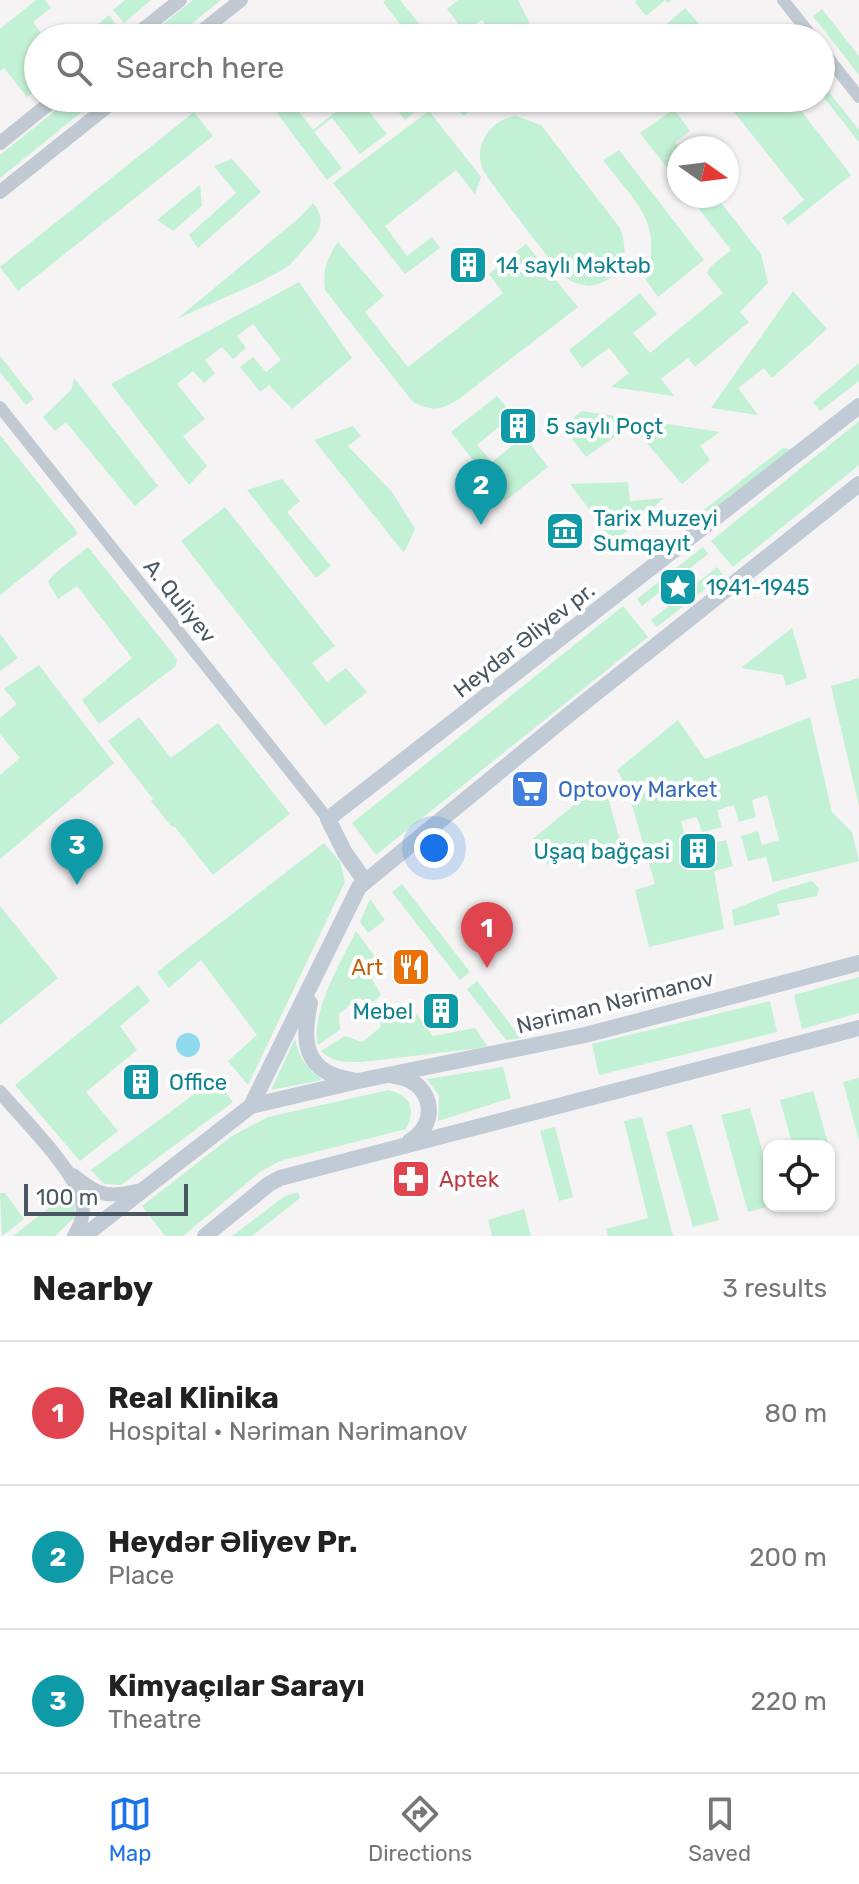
<!DOCTYPE html>
<html lang="en">
<head>
<meta charset="utf-8">
<style>
	:root { --surface:#fff; --page:#f6f6f6; --text:#222; --muted:#767676; --line:#e0e0e0; --accent:#1a73e8 }
	body { margin:0; font-family:Rubik,sans-serif; background:var(--page); color:var(--text) }
	.controls { position:absolute; right:24px; bottom:24px; display:grid; overflow:hidden; border-radius:16px; box-shadow:0 2px 6px #0004 }
	.controls button { width:72px; height:72px; display:grid; place-items:center; padding:0; border:0; border-bottom:2px solid var(--line); background:var(--surface); color:var(--text); font:40px sans-serif }
	.compass { position:absolute; left:667px; top:136px; width:72px; height:72px; border-radius:50%; background:var(--surface); box-shadow:0 2px 6px #0004; rotate:104deg }
	.scale { position:absolute; left:24px; bottom:20px; width:164px; box-sizing:border-box; padding-left:8px; border:4px solid #4a5661; border-top:0; font-size:22px; line-height:28px; white-space:nowrap; color:#4a5661; -webkit-text-stroke:6px #fff; paint-order:stroke }
	.you { position:absolute; left:434px; top:848px; width:28px; height:28px; margin:-20px; border:6px solid #fff; border-radius:50%; background:#1a73e8; box-shadow:0 0 0 12px #1a73e833 }
	.badge { display:grid; place-items:center; width:52px; height:52px; border-radius:50%; background:var(--accent); color:#fff; font-size:26px; font-weight:700 }
	.pin { position:absolute; translate:-50% -66px; filter:drop-shadow(0 2px 4px #0008) }
	.pin::after { content:''; position:absolute; top:42px; width:28px; height:24px; background:inherit; clip-path:polygon(0 0,100% 0,50% 100%) }
	.list { margin:0; padding:0; list-style:none }
	h2 { display:flex; justify-content:space-between; align-items:center; height:104px; margin:0; padding:0 32px; font-size:34px }
	h2 small { font-size:26px; font-weight:400; color:var(--muted) }
	.list li { display:grid; grid-template-columns:52px 1fr auto; gap:24px; align-items:center; box-sizing:border-box; height:144px; padding:0 32px; border-top:2px solid var(--line) }
	.list b { display:block; font-size:30px; white-space:nowrap }
	.list p { margin:0; font-size:26px; white-space:nowrap; color:var(--muted) }
	.list em { font-size:26px; font-style:normal; color:var(--muted) }
	.icon { flex:none; width:44px; height:44px; fill:none; stroke:currentColor; stroke-width:2; stroke-linecap:round; stroke-linejoin:round }
	.map { position:relative; flex:none; width:859px; height:1236px; overflow:hidden }
	.search { position:absolute; background:var(--surface); box-shadow:0 2px 6px #0004; left:24px; right:24px; top:24px; height:88px; display:flex; align-items:center; gap:20px; box-sizing:border-box; padding:0 28px; border-radius:44px; color:var(--muted); font-size:30px }
	.sheet { height:536px; background:var(--surface) }
	nav { display:flex; justify-content:space-around; align-items:center; box-sizing:border-box; height:112px; border-top:2px solid var(--line); background:var(--surface); font-size:22px; color:var(--muted) }
	nav a { display:grid; justify-items:center; gap:4px }
	nav .on { color:var(--accent) }
	.map>svg:first-child { display:block }
	.green { fill:#c3f1d5 }
	.water { fill:#90daee }
	.lines { fill:none; stroke-linecap:round; stroke-linejoin:round }
	.minor { stroke:#c1cad2; stroke-width:12 }
	.tertiary { stroke:#c1cad2; stroke-width:14 }
	.secondary { stroke:#c1cbd6; stroke-width:16 }
	.labels { text-anchor:middle; dominant-baseline:central; stroke-width:8; stroke-linejoin:round; paint-order:stroke }
	.culture-label { font-size:22px; fill:#0d838f; stroke:#fff; text-anchor:start }
	.street-label { font-size:22px; fill:#4a5661; stroke:#fff }
	.shop-label { font-size:22px; fill:#366cbe; stroke:#fff; text-anchor:start }
	.food-label { font-size:22px; fill:#c56008; stroke:#fff; text-anchor:end }
	.health-label { font-size:22px; fill:#be3a42; stroke:#fff; text-anchor:start }
</style>
</head>
<body>
<div class="map">
<svg width="859" height="1236" viewBox="0 0 859 1236">
	<rect width="100%" height="100%" fill="#f5f3f3"/>
	<g class="green">
		<polygon points="36,0 45,0 51,8 33,22 44,37 62,23 74,38 38,38 38,88 27,97 4,68 0,71 0,29"/>
		<polygon points="125,0 151,0 124,23 113,10"/>
		<polygon points="193,0 221,0 174,38 146,38"/>
		<polygon points="386,0 400,0 431,38 411,38 383,2"/>
		<polygon points="458,0 518,0 529,22 525,38 495,38 482,20 464,31 447,9"/>
		<polygon points="637,0 671,0 668,3 665,0 646,16 635,2"/>
		<polygon points="685,8 699,24 687,34 690,38 655,38 653,36"/>
		<polygon points="822,9 859,56 859,75 813,16"/>
		<polygon points="109,15 118,27 101,38 93,28"/>
		<polygon points="821,82 859,130 859,142 821,94"/>
		<polygon points="71,98 99,98 0,178 0,155"/>
		<polygon points="353,98 358,98 387,134 360,154 332,118 314,132 342,168 327,180 277,113 291,101 313,130"/>
		<polygon points="388,98 429,98 430,99 405,120"/>
		<polygon points="444,98 481,98 482,100 464,116"/>
		<polygon points="754,98 791,98 851,175 788,225 782,218 804,200 734,112"/>
		<polygon points="674,109 690,131 675,142 679,148 679,183 640,133"/>
		<polygon points="429,111 481,177 475,194 456,170 385,226 407,256 432,237 440,248 405,274 333,183"/>
		<polygon points="194,112 213,136 18,291 0,267"/>
		<path d="M516,116L541,125L620,228C631,258 622,280 589,286C582,285 573,283 566,278C558,271 488,180 483,170C472,144 492,119 516,116Z"/>
		<path d="M619,150L704,260L658,297L646,280C663,220 637,205 603,160Z"/>
		<polygon points="232,159 261,192 198,248 189,235 236,193 214,166"/>
		<polygon points="200,185 202,206 173,231 157,220"/>
		<polygon points="689,196 716,196 761,254 768,283 740,312 749,322 695,367 688,358 661,379 674,396 611,387 629,373 609,348 582,368 569,350 640,293 657,314 633,333 650,353 723,293 707,273 710,267 731,250"/>
		<path d="M313,203C329,222 317,235 303,250C297,256 292,264 285,268C252,288 213,302 177,319L299,218Z"/>
		<path d="M338,242L384,296L365,312L408,367L503,293L489,274L526,244L578,307L459,399C441,410 433,412 413,402L325,290C322,271 327,258 338,242Z"/>
		<polygon points="299,282 352,358 292,409 269,385 260,392 240,367 253,357 266,372 281,360 253,324 237,336 246,348 233,359 222,347 205,360 215,373 204,383 193,371 177,384 205,419 183,436 207,466 189,485 111,384"/>
		<polygon points="793,291 827,329 772,378 764,368 738,388 758,415 711,408"/>
		<polygon points="0,356 34,399 26,405 0,372"/>
		<polygon points="859,363 859,381 820,411 813,402"/>
		<polygon points="74,378 158,486 135,506 66,422 55,431 43,417 71,390"/>
		<polygon points="497,396 513,415 477,445 492,462 524,436 548,467 505,501 451,432"/>
		<polygon points="582,411 720,432 700,446 710,460 682,484 631,425 586,457 562,426"/>
		<polygon points="859,421 859,465 733,567 711,541"/>
		<polygon points="353,426 361,436 348,446 392,492 415,529 404,553 314,440"/>
		<polygon points="0,435 78,533 0,595"/>
		<polygon points="783,448 794,450 694,529 696,516"/>
		<polygon points="282,479 300,501 287,512 331,566 316,578 247,490"/>
		<polygon points="628,482 630,501 664,498 614,542 570,484"/>
		<polygon points="225,507 335,646 312,663 327,682 346,668 367,692 325,726 181,541"/>
		<polygon points="88,547 177,659 176,666 99,724 82,700 132,658 77,586 58,599 48,582 53,575"/>
		<polygon points="703,547 708,554 642,606 637,599"/>
		<polygon points="717,567 723,575 657,627 651,620"/>
		<polygon points="623,606 648,637 376,855 352,823"/>
		<polygon points="792,628 807,678 786,686 783,675 741,668"/>
		<polygon points="0,634 18,658 0,671"/>
		<polygon points="39,665 114,763 0,859 0,775 20,758 0,734 0,718 17,704 4,689"/>
		<polygon points="859,678 859,806 831,686"/>
		<polygon points="139,717 171,758 218,723 290,814 213,875 175,827 171,826 151,801 153,799 108,741"/>
		<polygon points="810,717 832,812 852,832 859,861 773,882 766,857 748,861 741,836 758,831 762,845 779,840 767,795 752,800 756,817 739,822 734,805 717,810 722,827 702,832 697,817 681,821 692,863 710,859 706,845 726,840 733,866 714,871 724,929 649,947 635,890 655,884 627,788 617,770 678,720 705,759"/>
		<polygon points="599,784 607,794 621,844 548,865 533,839"/>
		<polygon points="324,843 340,862 345,882 248,1085 228,1061 257,1035 201,960 169,988 157,972"/>
		<polygon points="812,881 819,888 817,896 777,904 780,915 734,926 732,910 784,889"/>
		<polygon points="402,884 470,972 460,980 392,892"/>
		<polygon points="370,899 385,920 368,933 360,922"/>
		<polygon points="0,906 58,978 0,1025"/>
		<path d="M356,931L381,965L372,979L381,995L371,1004L359,998L339,1014L340,1030L318,1045C310,1013 342,960 356,931Z"/>
		<polygon points="859,977 859,1013 802,1029 794,995"/>
		<polygon points="477,981 521,1038 506,1040 467,989"/>
		<polygon points="138,985 150,1001 120,1026 137,1050 86,1092 118,1131 80,1161 15,1085"/>
		<polygon points="770,1001 777,1032 599,1075 592,1044"/>
		<path d="M385,1004L401,1017L415,1012L433,1036L475,1028L488,1047L362,1062C346,1062 333,1063 321,1051L345,1036L362,1042L381,1027L377,1012Z"/>
		<path d="M295,1039C299,1058 307,1068 322,1080L271,1090Z"/>
		<polygon points="503,1067 511,1098 438,1121 439,1096 427,1079"/>
		<polygon points="859,1078 859,1141 843,1082"/>
		<polygon points="215,1079 233,1102 121,1185 104,1184 91,1170"/>
		<path d="M389,1090C411,1096 416,1109 406,1129L280,1161L260,1172L183,1236H165L142,1206L232,1136L268,1117Z"/>
		<polygon points="813,1091 829,1146 793,1146 780,1100"/>
		<polygon points="750,1108 769,1174 770,1206 748,1212 721,1115"/>
		<polygon points="642,1117 673,1236 608,1236 606,1229 648,1218 624,1121"/>
		<polygon points="692,1124 719,1220 693,1227 666,1132"/>
		<polygon points="555,1127 573,1197 559,1201 540,1131"/>
		<polygon points="298,1192 300,1198 252,1236 232,1236 285,1196"/>
		<polygon points="0,1193 5,1193 24,1219 2,1236"/>
		<polygon points="68,1193 76,1204 74,1218 55,1236 13,1236"/>
		<polygon points="524,1209 531,1236 492,1236 488,1220"/>
	</g>
	<circle class="water" cx="188" cy="1045" r="12"/>
	<g class="lines">
		<g class="minor">
			<polyline points="783,0 813,38"/>
			<polyline points="821,49 859,97"/>
			<polyline points="0,407 328,819"/>
		</g>
		<g class="tertiary">
			<polyline points="132,38 180,0"/>
			<polyline points="193,38 241,0"/>
			<polyline points="0,143 56,98"/>
			<polyline points="0,192 118,98"/>
			<path d="M0,1092C22,1118 74,1169 82,1201C85,1213 80,1226 74,1236"/>
			<path d="M73,1175C101,1198 108,1197 142,1190"/>
		</g>
		<g class="secondary">
			<polyline points="365,881 345,853 328,819 859,406"/>
			<path d="M310,1003C301,1043 305,1073 352,1080"/>
			<path d="M394,1076C431,1079 442,1122 410,1141"/>
			<polyline points="251,1106 359,887 571,713 859,484"/>
			<polyline points="84,1236 251,1106 358,1081 585,1035 859,963"/>
			<polyline points="205,1236 269,1184 280,1178 859,1028"/>
		</g>
	</g>
	<defs>
		<g id="building-square" transform="scale(2)"><rect x="-9" y="-9" width="18" height="18" rx="4" fill="#0f9aa8" stroke="#fff"/><path d="M-4-6H4V6H1V3H-1V6H-4ZM-2.5-4.3h1.7v1.8h-1.7ZM.8-4.3h1.7v1.8H.8ZM-2.5-1h1.7V.8h-1.7ZM.8-1h1.7V.8H.8Z" fill="#fff"/></g>
		<g id="museum-square" transform="scale(2)"><rect x="-9" y="-9" width="18" height="18" rx="4" fill="#0f9aa8" stroke="#fff"/><path d="M0-6L6-3V-2H-6V-3ZM-5-1h2V3h-2ZM-1-1h2V3h-2ZM3-1h2V3H3ZM-6 4H6V6H-6Z" fill="#fff"/></g>
		<g id="sight-square" transform="scale(2)"><rect x="-9" y="-9" width="18" height="18" rx="4" fill="#0f9aa8" stroke="#fff"/><path d="M0-6L1.8-2.2L6-1.7L2.9 1.2L3.7 5.4L0 3.3L-3.7 5.4L-2.9 1.2L-6-1.7L-1.8-2.2Z" fill="#fff"/></g>
		<g id="supermarket-square" transform="scale(2)"><rect x="-9" y="-9" width="18" height="18" rx="4" fill="#3f7fe0" stroke="#fff"/><path d="M-6-5.5h2.5l.6 2H6L4.5 2H-2.5L-4.4-4H-6ZM-1.5 3.2a1.3 1.3 0 1 0 .1 0ZM3 3.2a1.3 1.3 0 1 0 .1 0Z" fill="#fff"/></g>
		<g id="restaurant-square" transform="scale(2)"><rect x="-9" y="-9" width="18" height="18" rx="4" fill="#e8710a" stroke="#fff"/><path d="M-5-6h1v4h1v-4h1v4h1v-4h1v5L-1.5 .5V6h-2V.5L-5-1ZM5-6V6H3V1.5H1.5Q1.5-4 5-6Z" fill="#fff"/></g>
		<g id="pharmacy-square" transform="scale(2)"><rect x="-9" y="-9" width="18" height="18" rx="4" fill="#e0444e" stroke="#fff"/><path d="M-2-6h4v4h4v4h-4v4h-4v-4h-4v-4h4Z" fill="#fff"/></g>
	</defs>
	<g fill-rule="evenodd">
		<use href="#building-square" x="468" y="265"/>
		<use href="#building-square" x="518" y="426"/>
		<use href="#museum-square" x="565" y="531"/>
		<use href="#sight-square" x="678" y="587"/>
		<use href="#supermarket-square" x="530" y="789"/>
		<use href="#building-square" x="698" y="851"/>
		<use href="#restaurant-square" x="411" y="967"/>
		<use href="#building-square" x="441" y="1011"/>
		<use href="#building-square" x="141" y="1082"/>
		<use href="#pharmacy-square" x="411" y="1179"/>
	</g>
	<g class="labels">
		<g class="culture-label">
			<text x="496" y="265">14 saylı Məktəb</text>
			<text x="546" y="426">5 saylı Poçt</text>
			<text x="593" y="518">Tarix Muzeyi<tspan x="593" dy="25">Sumqayıt</tspan></text>
			<text x="706" y="587">1941-1945</text>
			<text x="670" y="851" text-anchor="end">Uşaq bağçasi</text>
			<text x="413" y="1011" text-anchor="end">Mebel</text>
			<text x="169" y="1082">Office</text>
		</g>
		<g class="street-label">
			<text transform="translate(180 601) rotate(51)">A. Quliyev</text>
			<text transform="translate(524 640) rotate(-38)">Heydər Əliyev pr.</text>
			<text transform="translate(615 1002) rotate(-14)">Nəriman Nərimanov</text>
		</g>
		<g class="shop-label">
			<text x="558" y="789">Optovoy Market</text>
		</g>
		<g class="food-label">
			<text x="383" y="967">Art</text>
		</g>
		<g class="health-label">
			<text x="439" y="1179">Aptek</text>
		</g>
	</g>
</svg>
<div class="controls">
<button><svg class="icon" aria-label="locate" viewBox="0 0 24 24"><circle cx="12" cy="12" r="6"/><path d="M12 2v4M12 18v4M2 12h4M18 12h4"/></svg></button>
</div>
<svg class="compass" viewBox="-18 -18 36 36"><path d="M0-13l5 13h-10z" fill="#e53935"/><path d="M0 13l5-13h-10z" fill="#767676"/></svg>
<div class="scale">100 m</div>
<div class="you"></div>
<div class="pin badge" style="left:487px;top:968px;background:#e0444e">1</div>
<div class="pin badge" style="left:481px;top:525px;background:#0f9aa8">2</div>
<div class="pin badge" style="left:77px;top:885px;background:#0f9aa8">3</div>
<div class="search"><svg class="icon" aria-label="search" viewBox="0 0 24 24"><circle cx="10" cy="10" r="6"/><path d="M15 15l6 6"/></svg>Search here</div>
</div>
<section class="sheet">
<h2>Nearby<small>3 results</small></h2>
<ul class="list">
<li><span class="badge" style="background:#e0444e">1</span><div><b>Real Klinika</b><p>Hospital · Nəriman Nərimanov</p></div><em>80 m</em></li>
<li><span class="badge" style="background:#0f9aa8">2</span><div><b>Heydər Əliyev Pr.</b><p>Place</p></div><em>200 m</em></li>
<li><span class="badge" style="background:#0f9aa8">3</span><div><b>Kimyaçılar Sarayı</b><p>Theatre</p></div><em>220 m</em></li>
</ul>
</section>
<nav>
<a class="on"><svg class="icon" aria-label="map" viewBox="0 0 24 24"><path d="M3 6l6-2 6 2 6-2v14l-6 2-6-2-6 2zM9 4v14M15 6v14"/></svg>Map</a>
<a><svg class="icon" aria-label="directions" viewBox="0 0 24 24"><path d="M12 3l9 9-9 9-9-9zM9 14v-3h6M13 9l2 2-2 2"/></svg>Directions</a>
<a><svg class="icon" aria-label="saved" viewBox="0 0 24 24"><path d="M7 4h10v16l-5-4-5 4z"/></svg>Saved</a>
</nav>
</body>
</html>
